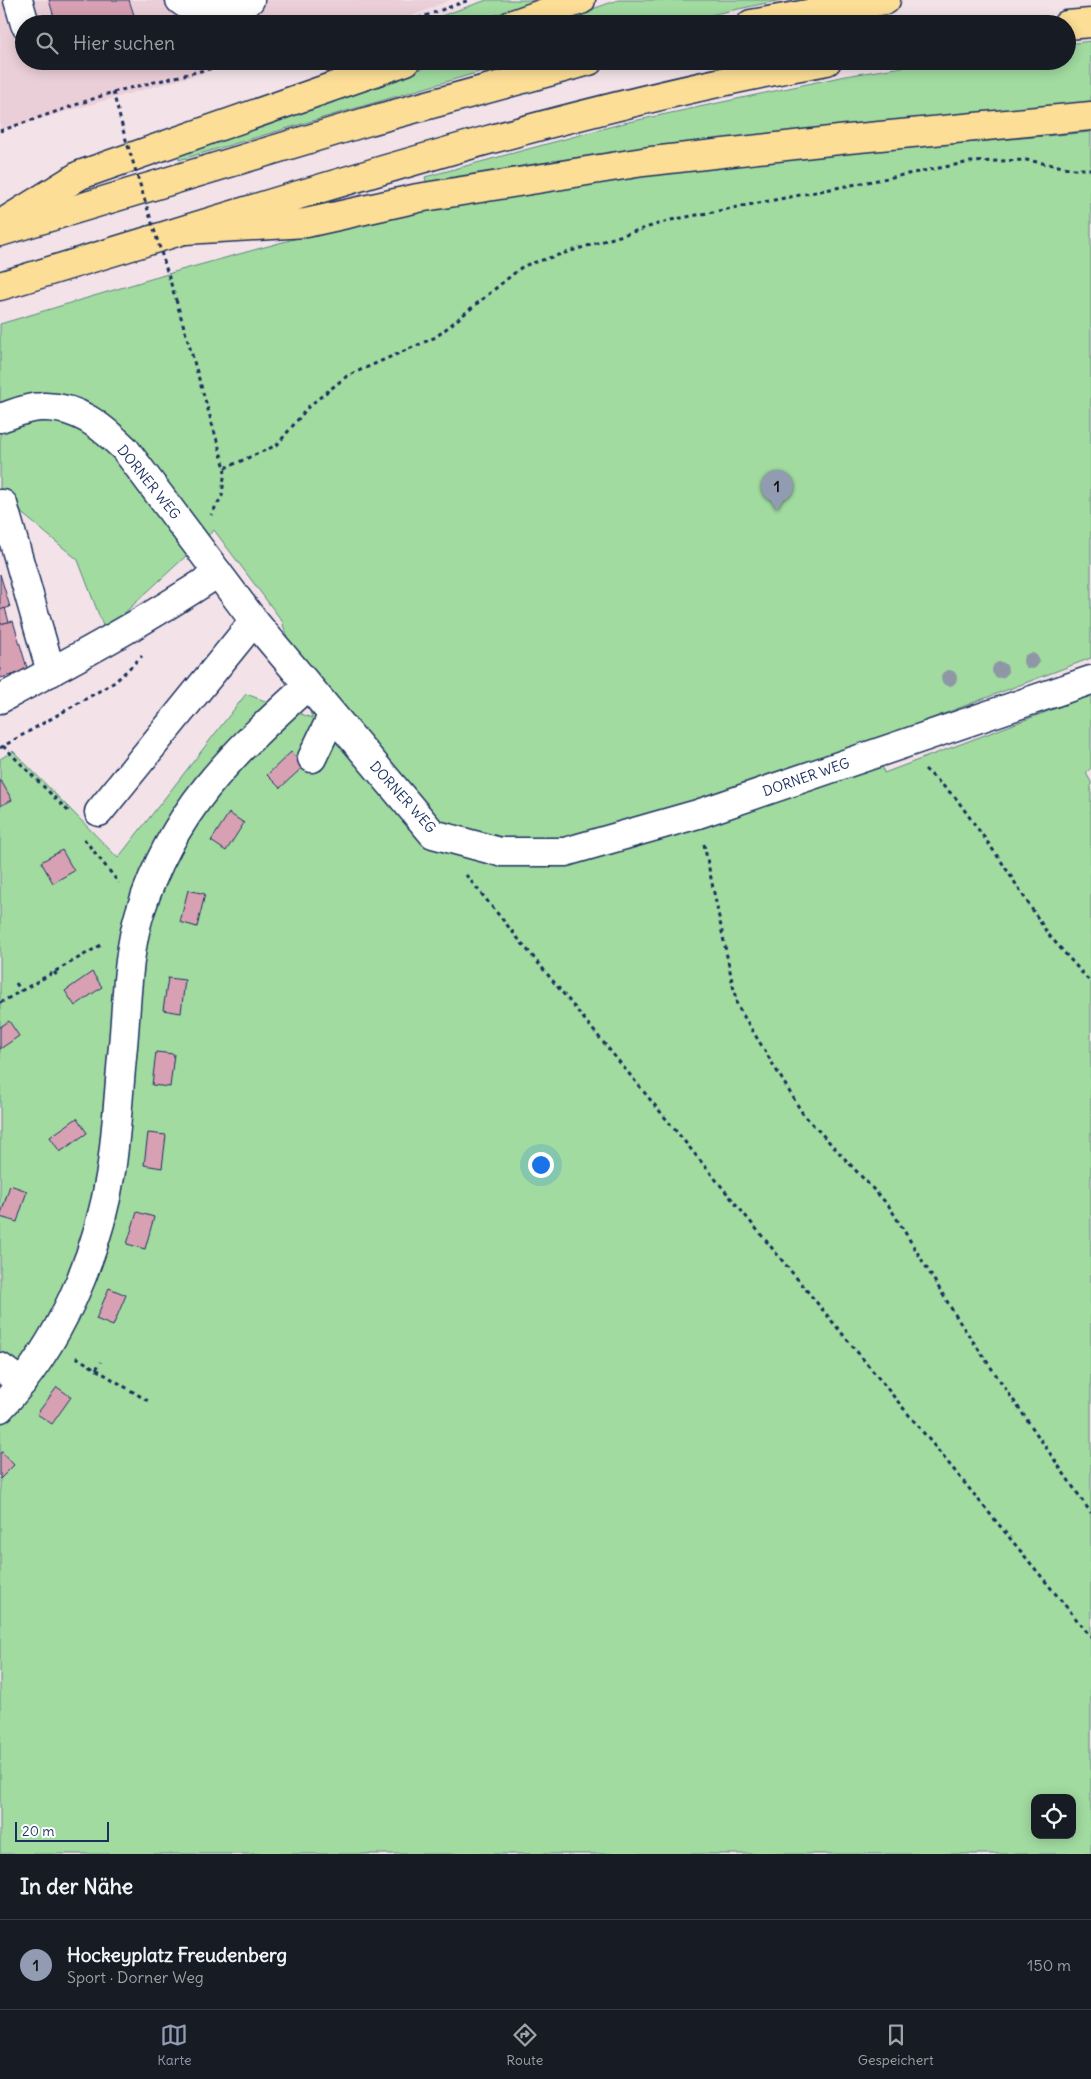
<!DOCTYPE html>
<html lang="de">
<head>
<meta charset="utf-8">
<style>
	:root { --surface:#171b24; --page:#242831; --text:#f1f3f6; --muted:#9ea1a6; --line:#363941; --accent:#919bb2 }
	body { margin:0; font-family:Delius,sans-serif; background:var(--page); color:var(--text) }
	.controls { position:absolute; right:15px; bottom:15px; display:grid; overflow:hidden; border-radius:10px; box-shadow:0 2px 12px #0003 }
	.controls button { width:45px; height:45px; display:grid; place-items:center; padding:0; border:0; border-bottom:1px solid var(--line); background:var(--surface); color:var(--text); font:25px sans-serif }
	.scale { position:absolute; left:15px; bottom:12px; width:94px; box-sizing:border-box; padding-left:5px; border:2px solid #1b2f5e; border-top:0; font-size:14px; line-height:18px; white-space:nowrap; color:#1b2f5e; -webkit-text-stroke:4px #fff; paint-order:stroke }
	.you { position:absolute; left:540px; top:1164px; width:18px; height:18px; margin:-12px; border:4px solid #fff; border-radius:50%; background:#1a73e8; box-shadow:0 0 0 8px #1a73e833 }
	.badge { display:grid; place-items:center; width:32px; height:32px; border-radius:50%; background:var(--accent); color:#111; font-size:16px; font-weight:700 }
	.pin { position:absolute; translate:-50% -41px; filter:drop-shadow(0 1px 2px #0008) }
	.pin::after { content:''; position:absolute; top:26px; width:18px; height:15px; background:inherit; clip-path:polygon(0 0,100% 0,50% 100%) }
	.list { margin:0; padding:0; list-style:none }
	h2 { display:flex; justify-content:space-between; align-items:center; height:65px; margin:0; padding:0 20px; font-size:21px }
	h2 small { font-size:16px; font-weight:400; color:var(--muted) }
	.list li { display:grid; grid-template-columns:32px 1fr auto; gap:15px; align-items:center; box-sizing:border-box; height:90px; padding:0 20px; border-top:1px solid var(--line) }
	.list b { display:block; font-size:19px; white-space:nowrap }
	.list p { margin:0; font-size:16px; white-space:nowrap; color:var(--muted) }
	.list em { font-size:16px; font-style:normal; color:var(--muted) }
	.icon { flex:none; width:28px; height:28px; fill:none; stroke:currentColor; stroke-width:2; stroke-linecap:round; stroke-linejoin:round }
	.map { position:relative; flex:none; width:1091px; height:1854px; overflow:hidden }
	.search { position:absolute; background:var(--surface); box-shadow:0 2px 12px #0003; left:15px; right:15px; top:15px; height:55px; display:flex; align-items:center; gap:12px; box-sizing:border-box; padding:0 18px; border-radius:28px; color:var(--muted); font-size:19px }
	.sheet { height:155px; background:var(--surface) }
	nav { display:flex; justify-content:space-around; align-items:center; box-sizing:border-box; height:70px; border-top:1px solid var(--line); background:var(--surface); font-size:14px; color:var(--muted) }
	nav a { display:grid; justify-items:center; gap:2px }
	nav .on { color:var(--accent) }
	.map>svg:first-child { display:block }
	.built { fill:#ebcfd8 }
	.green { fill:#a1dba0; stroke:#5e857f; fill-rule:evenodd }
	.building { fill:#d8a1b3; stroke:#1b2f5e }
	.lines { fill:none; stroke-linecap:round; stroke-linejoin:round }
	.minor-casing { stroke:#1b2f5e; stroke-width:31 }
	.highway-casing { stroke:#1b2f5e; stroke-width:31 }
	.path { stroke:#1b2f5e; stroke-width:3; stroke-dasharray:4 4; stroke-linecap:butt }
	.minor { stroke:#fff; stroke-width:28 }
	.highway { stroke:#fcde96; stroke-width:28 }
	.path-bridge { stroke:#1b2f5e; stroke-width:3; stroke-dasharray:4 4; stroke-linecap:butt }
	.tree { fill:#8e98a5 }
	.labels { text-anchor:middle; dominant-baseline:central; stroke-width:4.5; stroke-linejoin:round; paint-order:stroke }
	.street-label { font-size:14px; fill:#1b2f5e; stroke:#fff }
</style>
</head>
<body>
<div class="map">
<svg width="1091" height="1854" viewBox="0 0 1091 1854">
	<rect width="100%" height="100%" fill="#f3e3e8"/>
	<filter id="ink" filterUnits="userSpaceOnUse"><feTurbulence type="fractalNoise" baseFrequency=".02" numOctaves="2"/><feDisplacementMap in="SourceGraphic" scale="10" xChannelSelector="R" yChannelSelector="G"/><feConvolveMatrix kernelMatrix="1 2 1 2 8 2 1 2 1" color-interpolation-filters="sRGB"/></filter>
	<g filter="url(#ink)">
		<polygon class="built" points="0,0 450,0 403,20 386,24 24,24 24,61 246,61 0,130"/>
		<g class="green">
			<polygon points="487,0 538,0 470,24 418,24"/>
			<polygon points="618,0 781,0 668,24 550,24"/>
			<polygon points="1091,41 1091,103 711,140 633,150 427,185 425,177 624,123 845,76 940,61 1067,61 1067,44"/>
			<polygon points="444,61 517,61 179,160 179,155 213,141"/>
			<path d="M1091,132V658L901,730L876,744L884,773L1091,695V768L1086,773L1091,782V1854H0V759L13,751L118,858L246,694L312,718L282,621L214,530L105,631L78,560L6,500L0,499V324L181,270L345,225L542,188L736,163ZM1035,1798H1072V1835H1035Z"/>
		</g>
		<g class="building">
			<polygon points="49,0 129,0 137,24 56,24"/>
			<polygon points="67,61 99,61 70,70"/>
			<polygon points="0,574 10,607 0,610"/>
			<polygon points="5,608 9,622 0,624 0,610"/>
			<polygon points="13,621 28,671 0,678 0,624"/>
			<polygon points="291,752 304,766 280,788 267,775"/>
			<polygon points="0,779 12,800 0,806"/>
			<polygon points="229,813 244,823 226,851 211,841"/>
			<polygon points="62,850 74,871 53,883 41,862"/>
			<polygon points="188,890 205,894 197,927 180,922"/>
			<polygon points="92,972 102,987 75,1006 65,991"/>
			<polygon points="168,978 185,980 181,1013 163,1010"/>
			<polygon points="9,1021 19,1036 0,1049 0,1027"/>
			<polygon points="156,1052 174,1054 170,1087 152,1085"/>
			<polygon points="77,1118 87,1133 60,1152 50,1137"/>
			<polygon points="148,1133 166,1135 162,1168 144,1165"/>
			<polygon points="10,1185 27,1191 17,1222 0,1217"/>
			<polygon points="137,1212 154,1217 145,1249 127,1244"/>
			<polygon points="109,1288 126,1295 113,1326 96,1319"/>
			<polygon points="57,1387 71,1397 52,1424 37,1414"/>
			<polygon points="2,1452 14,1465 0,1479 0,1453"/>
		</g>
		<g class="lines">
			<g class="minor-casing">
				<g id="minor">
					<polyline points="18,0 25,24"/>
					<path d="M180,0C201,17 229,12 250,0"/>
					<path d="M0,418C13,414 28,407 41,407C77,405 102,427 125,449L254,621L433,834L500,852H565L698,814L1091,680"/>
					<polyline points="0,504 3,504 51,672"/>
					<path d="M0,699C75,659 148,620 218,573"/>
					<polyline points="312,758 332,716"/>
					<polyline points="99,812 254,621"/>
					<polyline points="0,1367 22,1383"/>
					<path d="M0,1408C59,1346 98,1256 111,1171C117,1130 119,1087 123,1046C127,1002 127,954 140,912C173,810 230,756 307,686"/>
				</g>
			</g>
			<g class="highway-casing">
				<g id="highway">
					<polyline points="513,24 581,0"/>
					<polyline points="751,24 886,0"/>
					<polyline points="1067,25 1091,23"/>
					<polyline points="9,219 80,175 406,61"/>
					<polyline points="185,230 306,223 418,198 643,162 848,139 1091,116"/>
					<polyline points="0,232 369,121 589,61"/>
					<path d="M0,286C273,204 546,112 827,61"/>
				</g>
			</g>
			<g class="path">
				<polyline points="403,24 469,0"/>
				<polyline points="113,92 123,129"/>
				<polyline points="0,131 113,92 242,61"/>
				<polyline points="176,300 225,468 222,496 211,515"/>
				<polyline points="225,468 277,445 309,406 347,376 436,337 523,266 671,220 970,162 1026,160 1074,169 1091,169"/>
				<polyline points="3,746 69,812"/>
				<polyline points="0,748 115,682 142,656"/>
				<polyline points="925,769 955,797 1001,861 1048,934 1091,983"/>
				<polyline points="84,839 119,883"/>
				<polyline points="704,844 737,1005 803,1114 889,1206 959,1321 1091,1513"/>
				<polyline points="466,875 1091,1637"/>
				<polyline points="54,972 59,978"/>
				<polyline points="16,983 21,991"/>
				<polyline points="0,1003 101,945"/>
				<polyline points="76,1357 148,1401"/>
				<polyline points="96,1369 101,1362"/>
			</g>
			<use href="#minor" class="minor"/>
			<use href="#highway" class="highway"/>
			<polyline class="path-bridge" points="123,130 176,300"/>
		</g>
		<g class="tree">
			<circle cx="1031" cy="661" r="8"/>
			<circle cx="1000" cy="670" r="8"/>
			<circle cx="949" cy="678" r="8"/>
		</g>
	</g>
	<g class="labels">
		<g class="street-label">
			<text transform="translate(149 482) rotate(51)">DORNER WEG</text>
			<text transform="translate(806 777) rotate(-19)">DORNER WEG</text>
			<text transform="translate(403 797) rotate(48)">DORNER WEG</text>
		</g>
	</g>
</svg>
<div class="controls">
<button><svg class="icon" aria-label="locate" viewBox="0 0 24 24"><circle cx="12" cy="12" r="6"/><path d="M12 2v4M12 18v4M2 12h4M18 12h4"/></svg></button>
</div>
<div class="scale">20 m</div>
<div class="you"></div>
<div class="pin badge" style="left:777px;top:511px">1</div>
<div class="search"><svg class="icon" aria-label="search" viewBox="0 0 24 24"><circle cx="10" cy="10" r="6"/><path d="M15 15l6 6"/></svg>Hier suchen</div>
</div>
<section class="sheet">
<h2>In der Nähe<small></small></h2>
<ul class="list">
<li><span class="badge">1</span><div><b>Hockeyplatz Freudenberg</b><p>Sport · Dorner Weg</p></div><em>150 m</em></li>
</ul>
</section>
<nav>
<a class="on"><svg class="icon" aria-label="map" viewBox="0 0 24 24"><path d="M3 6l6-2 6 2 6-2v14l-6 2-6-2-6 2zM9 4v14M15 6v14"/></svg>Karte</a>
<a><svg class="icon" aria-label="directions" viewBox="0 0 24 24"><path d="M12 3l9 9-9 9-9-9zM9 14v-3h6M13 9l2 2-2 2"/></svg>Route</a>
<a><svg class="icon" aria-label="saved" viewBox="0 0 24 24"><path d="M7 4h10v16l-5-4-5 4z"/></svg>Gespeichert</a>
</nav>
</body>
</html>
